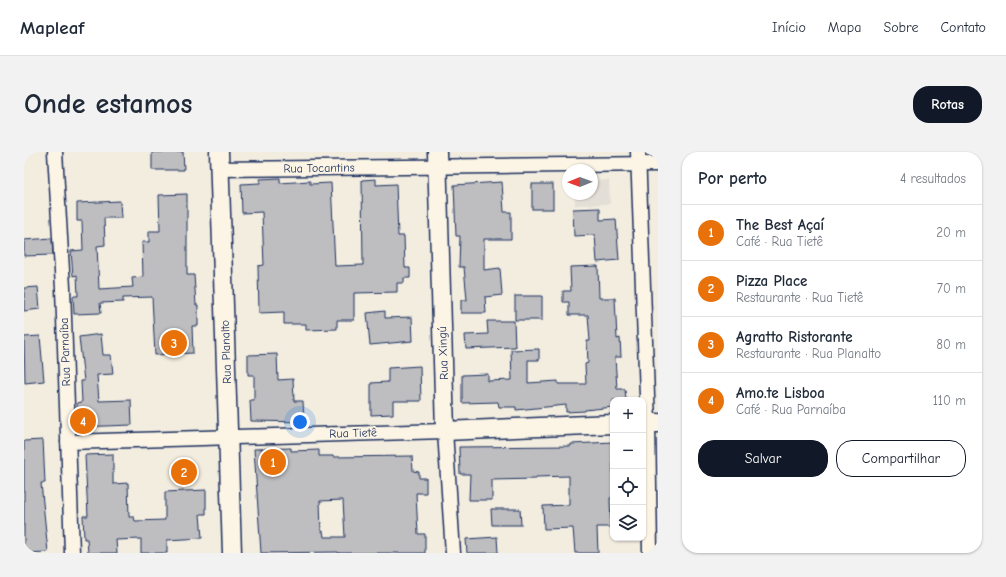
<!DOCTYPE html>
<html lang="pt">
<head>
<meta charset="utf-8">
<style>
	:root { --surface:#fff; --page:#f2f2f3; --text:#1f2937; --muted:#747a83; --line:#e0e1e3; --accent:#111827 }
	body { margin:0; font-family:"Comic Neue",sans-serif; background:var(--page); color:var(--text) }
	.controls { position:absolute; right:12px; bottom:12px; display:grid; overflow:hidden; border-radius:8px; box-shadow:0 1px 3px #0004 }
	.controls button { width:36px; height:36px; display:grid; place-items:center; padding:0; border:0; border-bottom:1px solid var(--line); background:var(--surface); color:var(--text); font:20px sans-serif }
	.compass { position:absolute; left:538px; top:12px; width:36px; height:36px; border-radius:50%; background:var(--surface); box-shadow:0 1px 3px #0004; rotate:269deg }
	.you { position:absolute; left:276px; top:270px; width:14px; height:14px; margin:-10px; border:3px solid #fff; border-radius:50%; background:#1a73e8; box-shadow:0 0 0 6px #1a73e833 }
	.badge { display:grid; place-items:center; width:26px; height:26px; border-radius:50%; background:var(--accent); color:#fff; font-size:13px; font-weight:700 }
	.pin { position:absolute; translate:-50% -50%; border:2px solid #fff; box-shadow:0 1px 4px #0006 }
	.list { margin:0; padding:0; list-style:none }
	h2 { display:flex; justify-content:space-between; align-items:center; height:52px; margin:0; padding:0 16px; font-size:17px }
	h2 small { font-size:13px; font-weight:400; color:var(--muted) }
	.list li { display:grid; grid-template-columns:26px 1fr auto; gap:12px; align-items:center; box-sizing:border-box; height:56px; padding:0 16px; border-top:1px solid var(--line) }
	.list b { display:block; font-size:15px; white-space:nowrap }
	.list p { margin:0; font-size:13px; white-space:nowrap; color:var(--muted) }
	.list em { font-size:13px; font-style:normal; color:var(--muted) }
	.actions { display:flex; gap:8px; padding:12px 16px }
	.actions a { flex:1; padding:9px 0; border:1px solid var(--accent); border-radius:16px; text-align:center; font-size:14px; color:var(--accent) }
	.actions .main { background:var(--accent); color:#fff }
	.icon { flex:none; width:22px; height:22px; fill:none; stroke:currentColor; stroke-width:2; stroke-linecap:round; stroke-linejoin:round }
	.map { position:relative; flex:none; width:634px; height:401px; overflow:hidden; border-radius:16px }
	header { display:flex; align-items:center; gap:24px; box-sizing:border-box; height:56px; padding:0 20px; background:var(--surface); border-bottom:1px solid var(--line) }
	header strong { font-size:19px }
	nav { display:flex; gap:22px; margin-inline-start:auto; font-size:14px }
	.intro { display:flex; align-items:center; justify-content:space-between; box-sizing:border-box; height:96px; padding:0 24px }
	h1 { margin:0; font-size:28px }
	.button { padding:10px 18px; border-radius:16px; background:var(--accent); color:#fff; font-size:14px; font-weight:700 }
	main { display:flex; gap:24px; padding:0 24px }
	aside { flex:1; background:var(--surface); border-radius:16px; box-shadow:0 1px 3px #0004 }
	.map>svg:first-child { display:block }
	.built { fill:#e3dfd6 }
	.building { fill:#bebec0; stroke:#1b2f5e; fill-rule:evenodd }
	.lines { fill:none; stroke-linecap:round; stroke-linejoin:round }
	.minor-casing { stroke:#1b2f5e; stroke-width:17 }
	.major-casing { stroke:#1b2f5e; stroke-width:21 }
	.minor { stroke:#fcf5e5; stroke-width:14 }
	.major { stroke:#fcf5e5; stroke-width:18 }
	.labels { text-anchor:middle; dominant-baseline:central; stroke-width:3.5; stroke-linejoin:round; paint-order:stroke }
	.street-label { font-size:12px; fill:#1b2f5e; stroke:#fcf5e5 }
</style>
</head>
<body>
<header>
<strong>Mapleaf</strong>
<nav><a>Início</a><a>Mapa</a><a>Sobre</a><a>Contato</a></nav>
</header>
<div class="intro"><h1>Onde estamos</h1><a class="button">Rotas</a></div>
<main>
<div class="map">
<svg width="634" height="401" viewBox="0 0 634 401">
	<rect width="100%" height="100%" fill="#f3ede0"/>
	<filter id="ink" filterUnits="userSpaceOnUse"><feTurbulence type="fractalNoise" baseFrequency=".025" numOctaves="2"/><feDisplacementMap in="SourceGraphic" scale="8" xChannelSelector="R" yChannelSelector="G"/><feConvolveMatrix kernelMatrix="1 2 1 2 8 2 1 2 1" color-interpolation-filters="sRGB"/></filter>
	<g filter="url(#ink)">
		<polygon class="built" points="585,28 586,52 551,53 550,42 568,42 568,29"/>
		<g class="building">
			<polygon points="128,0 159,0 160,18 128,18"/>
			<polygon points="256,26 256,31 286,29 286,32 307,31 311,114 339,113 338,28 352,27 352,33 372,32 374,84 380,84 381,116 386,116 386,126 380,126 380,131 373,131 373,140 330,141 330,168 313,168 313,177 282,178 282,172 260,172 260,160 235,161 234,114 240,113 238,60 218,61 217,32 236,31 236,27"/>
			<polygon points="478,30 480,60 487,60 487,87 460,87 460,118 476,116 478,143 461,145 462,161 437,161 437,148 443,148 440,115 435,115 436,84 432,84 430,33"/>
			<rect x="508" y="32" width="21" height="25"/>
			<polygon points="163,42 163,123 170,123 172,153 174,153 174,174 168,174 169,201 131,203 128,145 99,146 99,150 76,151 77,161 50,162 49,144 54,144 53,123 49,124 47,99 59,98 58,69 53,69 53,51 96,49 97,66 80,66 81,93 73,94 75,137 109,135 108,126 119,125 118,90 125,90 125,79 136,79 135,43"/>
			<polygon points="576,56 576,68 592,67 595,108 573,110 571,83 550,84 549,57"/>
			<polygon points="28,86 29,103 0,104 0,88"/>
			<polygon points="574,114 575,146 591,146 593,187 596,186 597,205 591,205 593,237 601,237 602,248 589,248 589,255 561,258 561,259 542,260 542,253 492,258 492,255 475,255 474,250 438,251 438,223 464,222 464,229 488,228 487,198 515,197 515,208 504,208 504,231 534,229 534,232 562,232 561,212 564,211 563,189 566,189 564,163 545,163 545,150 539,150 539,139 547,139 546,115"/>
			<polygon points="14,135 16,157 0,159 0,136"/>
			<rect x="491" y="144" width="27" height="24"/>
			<polygon points="361,159 361,166 388,165 389,189 346,193 343,161"/>
			<polygon points="463,169 490,169 491,195 442,197 441,183 464,182"/>
			<polygon points="77,182 79,203 87,203 89,222 73,223 75,249 107,248 108,273 54,275 53,251 58,250 57,229 60,229 55,185"/>
			<polygon points="16,184 20,229 1,231 0,185"/>
			<polygon points="253,202 254,228 269,227 270,249 279,249 280,270 227,269 226,248 230,248 230,223 224,223 224,203"/>
			<polygon points="396,214 397,249 369,249 369,262 347,263 347,231 364,230 364,216"/>
			<polygon points="19,288 21,331 17,331 24,400 0,401 0,289"/>
			<polygon points="589,290 589,346 586,346 587,375 573,375 574,401 551,401 549,376 520,377 519,354 545,353 545,324 512,325 512,327 468,328 468,348 445,348 446,322 436,322 435,295 547,294 547,292"/>
			<path d="M267,296V299L295,298V304H309V305L388,304L389,319L395,320V326H402V341H392L394,382H401V401H314V400L237,401L230,297ZM319,348L321,385H300L299,379H297L296,349Z"/>
			<polygon points="89,302 89,332 104,331 105,365 110,365 111,369 141,368 141,340 182,338 182,362 176,362 178,386 143,388 143,401 117,401 117,387 92,388 93,401 64,401 63,387 60,387 59,364 64,364 61,303"/>
			<polygon points="467,357 496,357 497,373 468,373"/>
			<polygon points="473,385 474,401 443,401 442,387"/>
		</g>
		<g class="lines">
			<g class="minor-casing">
				<g id="minor">
					<polyline points="31,0 39,136 48,401"/>
					<polyline points="614,0 624,271 626,401"/>
					<polyline points="195,17 634,12"/>
					<polyline points="44,290 421,279 429,401"/>
				</g>
			</g>
			<g class="major-casing">
				<g id="major">
					<polyline points="195,0 208,401"/>
					<polyline points="413,0 421,279 589,272"/>
					<polyline points="619,271 634,271"/>
				</g>
			</g>
			<use href="#minor" class="minor"/>
			<use href="#major" class="major"/>
		</g>
	</g>
	<g class="labels">
		<g class="street-label">
			<text transform="translate(295 16) rotate(-1)">Rua Tocantins</text>
			<text transform="translate(41 200) rotate(-92)">Rua Parnaíba</text>
			<text transform="translate(202 200) rotate(-92)">Rua Planalto</text>
			<text transform="translate(419 201) rotate(-92)">Rua Xingú</text>
			<text transform="translate(329 281) rotate(-2)">Rua Tietê</text>
		</g>
	</g>
</svg>
<div class="controls">
<button>+</button>
<button>−</button>
<button><svg class="icon" aria-label="locate" viewBox="0 0 24 24"><circle cx="12" cy="12" r="6"/><path d="M12 2v4M12 18v4M2 12h4M18 12h4"/></svg></button>
<button><svg class="icon" aria-label="layers" viewBox="0 0 24 24"><path d="M12 4l9 5-9 5-9-5zM3 14l9 5 9-5"/></svg></button>
</div>
<svg class="compass" viewBox="-18 -18 36 36"><path d="M0-13l5 13h-10z" fill="#e53935"/><path d="M0 13l5-13h-10z" fill="#747a83"/></svg>
<div class="you"></div>
<div class="pin badge" style="left:249px;top:310px;background:#e8710a">1</div>
<div class="pin badge" style="left:160px;top:320px;background:#e8710a">2</div>
<div class="pin badge" style="left:150px;top:191px;background:#e8710a">3</div>
<div class="pin badge" style="left:59px;top:269px;background:#e8710a">4</div>
</div>
<aside>
<h2>Por perto<small>4 resultados</small></h2>
<ul class="list">
<li><span class="badge" style="background:#e8710a">1</span><div><b>The Best Açaí</b><p>Café · Rua Tietê</p></div><em>20 m</em></li>
<li><span class="badge" style="background:#e8710a">2</span><div><b>Pizza Place</b><p>Restaurante · Rua Tietê</p></div><em>70 m</em></li>
<li><span class="badge" style="background:#e8710a">3</span><div><b>Agratto Ristorante</b><p>Restaurante · Rua Planalto</p></div><em>80 m</em></li>
<li><span class="badge" style="background:#e8710a">4</span><div><b>Amo.te Lisboa</b><p>Café · Rua Parnaíba</p></div><em>110 m</em></li>
</ul>
<div class="actions"><a class="main">Salvar</a><a>Compartilhar</a></div>
</aside>
</main>
</body>
</html>
